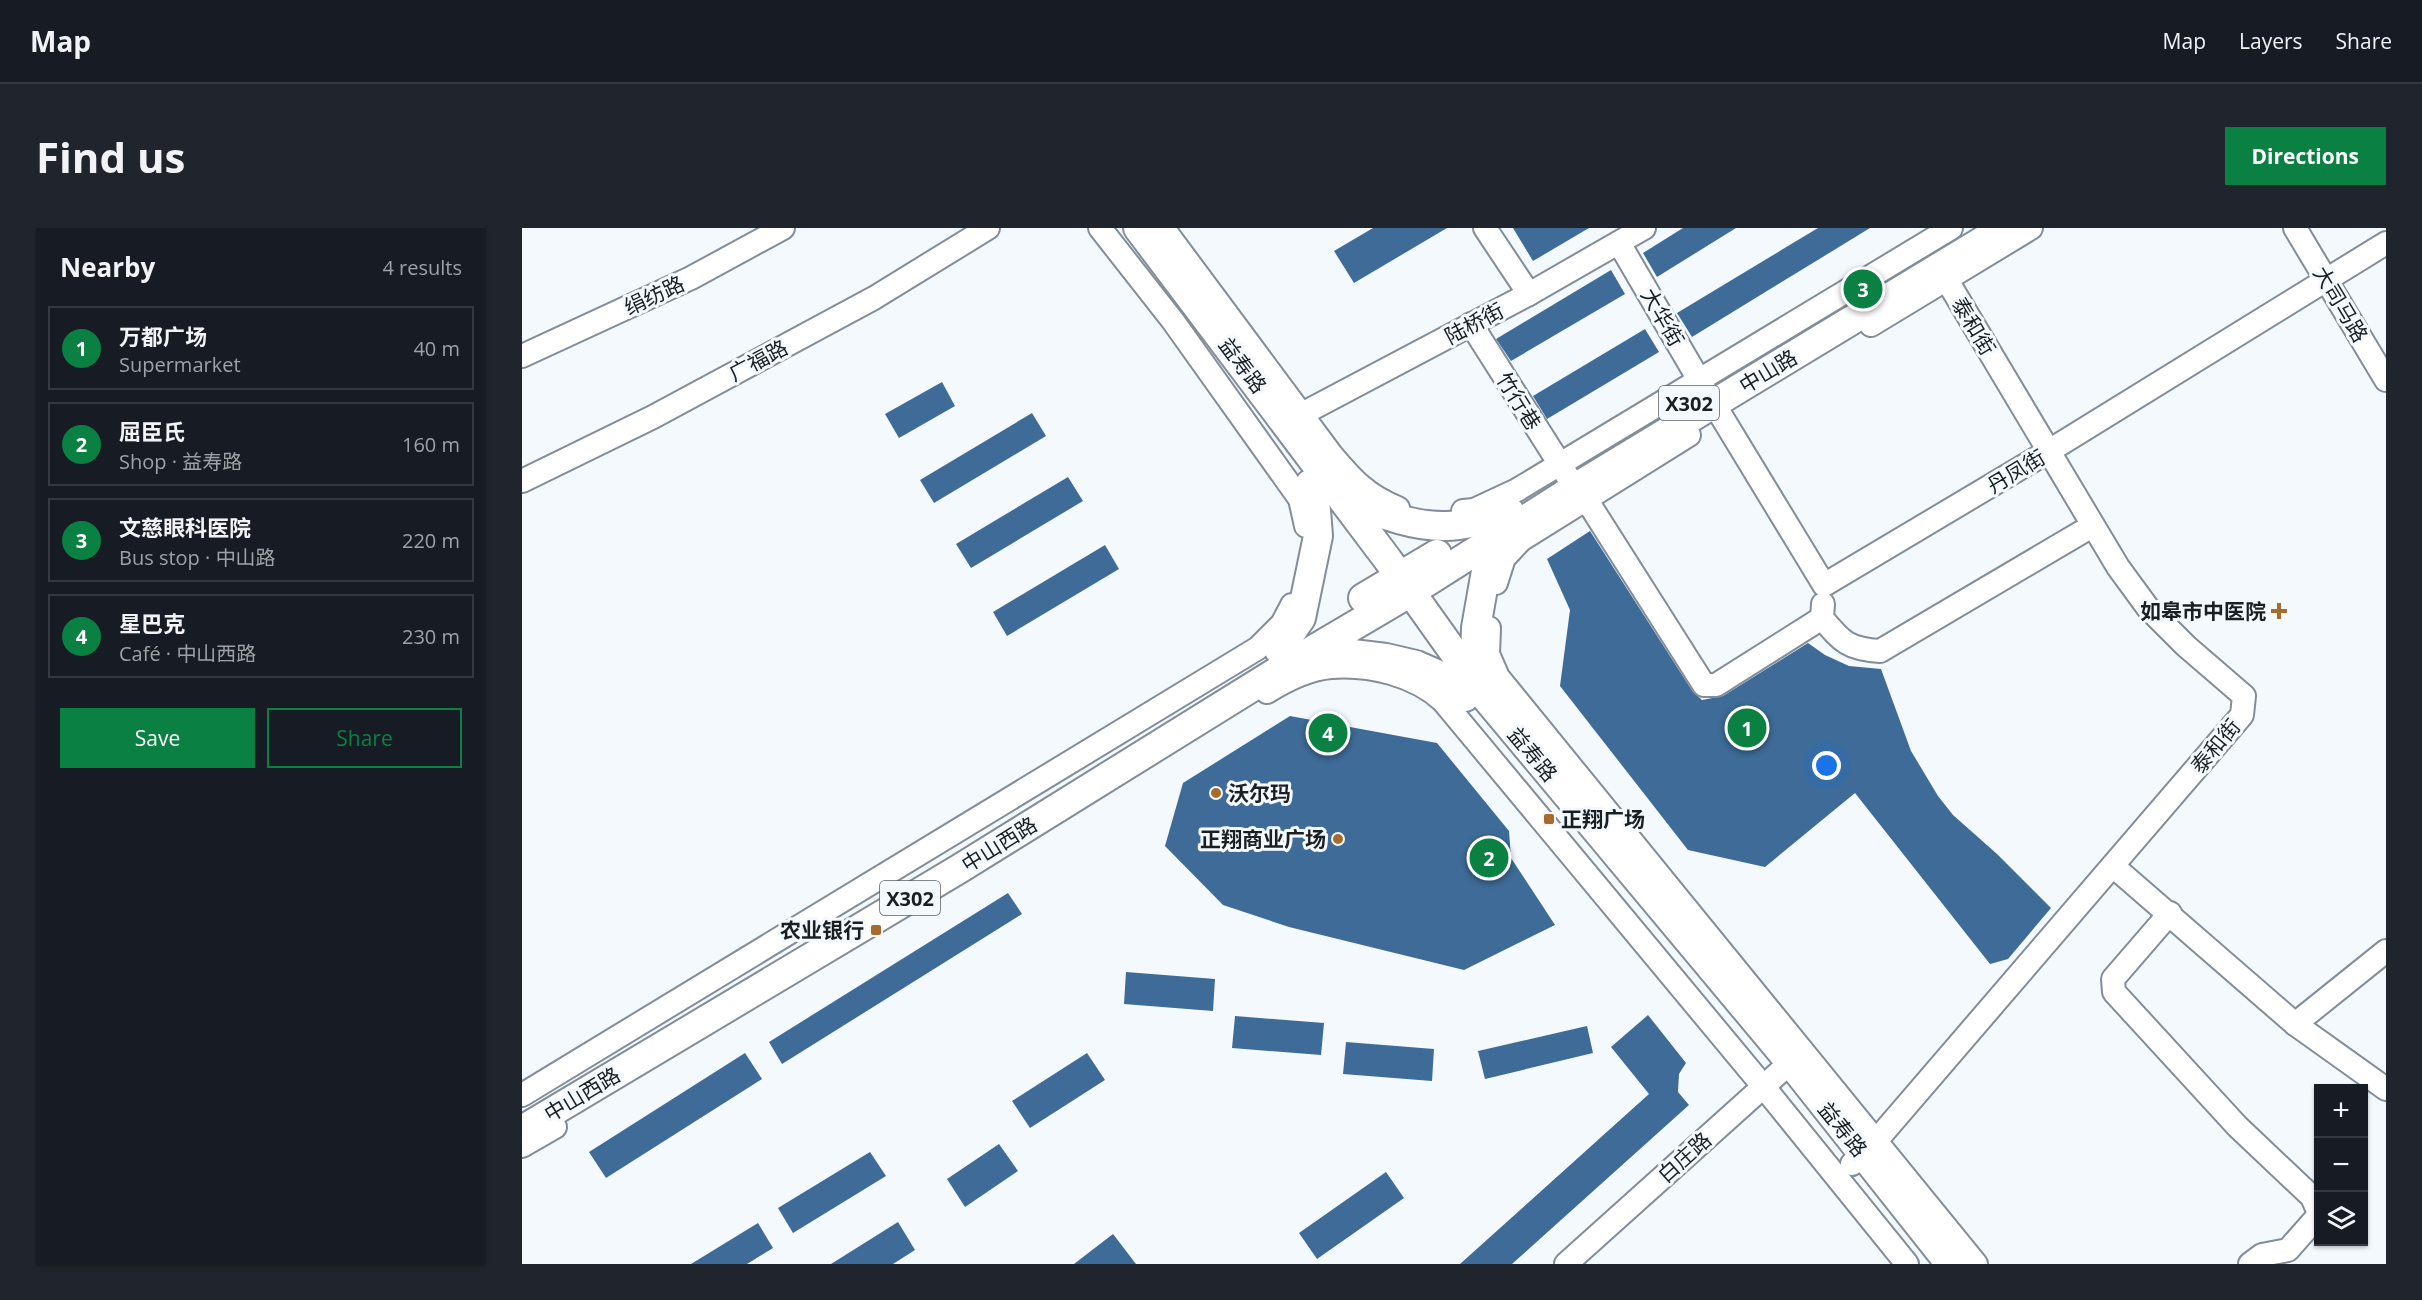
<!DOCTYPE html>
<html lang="en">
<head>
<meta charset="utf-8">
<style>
	:root { --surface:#171b24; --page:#20242c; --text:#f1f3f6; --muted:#9ea1a6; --line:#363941; --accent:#0b8043 }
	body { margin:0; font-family:"Open Sans","Noto Sans SC",sans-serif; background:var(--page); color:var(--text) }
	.controls { position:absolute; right:18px; bottom:18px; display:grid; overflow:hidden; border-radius:0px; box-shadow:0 2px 4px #0004 }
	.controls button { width:54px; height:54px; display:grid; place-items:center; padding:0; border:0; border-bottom:2px solid var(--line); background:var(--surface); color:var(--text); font:30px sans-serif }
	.you { position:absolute; left:1305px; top:538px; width:21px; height:21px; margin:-15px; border:4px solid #fff; border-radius:50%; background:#1a73e8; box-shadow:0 0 0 9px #1a73e833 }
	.badge { display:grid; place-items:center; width:39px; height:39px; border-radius:50%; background:var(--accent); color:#fff; font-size:20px; font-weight:700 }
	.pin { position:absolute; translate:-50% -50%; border:3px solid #fff; box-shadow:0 2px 6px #0006 }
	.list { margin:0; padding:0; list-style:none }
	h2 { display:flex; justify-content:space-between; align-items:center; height:78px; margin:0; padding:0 24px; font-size:26px }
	h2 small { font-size:20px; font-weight:400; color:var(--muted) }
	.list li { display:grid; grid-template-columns:39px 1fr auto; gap:18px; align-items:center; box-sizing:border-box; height:84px; margin:0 12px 12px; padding:0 12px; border:2px solid var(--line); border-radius:0px }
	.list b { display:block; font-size:22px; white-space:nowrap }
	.list p { margin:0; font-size:20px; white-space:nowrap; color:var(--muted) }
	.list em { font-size:20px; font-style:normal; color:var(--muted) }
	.actions { display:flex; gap:12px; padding:18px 24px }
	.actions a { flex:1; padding:14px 0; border:2px solid var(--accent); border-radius:0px; text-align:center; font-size:21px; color:var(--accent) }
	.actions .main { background:var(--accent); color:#fff }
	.icon { flex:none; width:33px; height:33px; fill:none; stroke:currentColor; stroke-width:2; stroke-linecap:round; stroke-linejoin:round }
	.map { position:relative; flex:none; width:1864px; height:1036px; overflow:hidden; border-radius:0px }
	header { display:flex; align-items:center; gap:36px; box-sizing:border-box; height:84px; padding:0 30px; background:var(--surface); border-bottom:2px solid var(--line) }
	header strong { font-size:28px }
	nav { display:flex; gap:33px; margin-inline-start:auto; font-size:21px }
	.intro { display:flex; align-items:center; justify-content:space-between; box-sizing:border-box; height:144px; padding:0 36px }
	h1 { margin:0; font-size:42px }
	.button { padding:15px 27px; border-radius:0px; background:var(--accent); color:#fff; font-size:21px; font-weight:700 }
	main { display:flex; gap:36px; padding:0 36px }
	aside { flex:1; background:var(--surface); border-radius:0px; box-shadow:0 2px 4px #0004 }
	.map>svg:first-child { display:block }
	.building { fill:#3e6b97 }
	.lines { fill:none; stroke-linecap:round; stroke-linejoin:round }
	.minor-casing { stroke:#828d99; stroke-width:26 }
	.major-casing { stroke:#828d99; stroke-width:32 }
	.minor { stroke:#fff; stroke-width:22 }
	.major { stroke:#fff; stroke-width:28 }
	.poi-dot { fill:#a86b2e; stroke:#f4f9fe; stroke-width:2 }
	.labels { text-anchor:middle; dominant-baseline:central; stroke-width:6; stroke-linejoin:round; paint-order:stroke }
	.shield { fill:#f4f9fe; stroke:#5b6065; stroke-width:1.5 }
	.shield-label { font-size:20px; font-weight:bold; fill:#1a1f23 }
	.street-label { font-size:21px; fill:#1a1f23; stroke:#f4f9fe }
	.poi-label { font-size:21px; font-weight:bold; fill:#1a1f23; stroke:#f4f9fe; text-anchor:end }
</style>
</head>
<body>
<header>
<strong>Map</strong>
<nav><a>Map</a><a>Layers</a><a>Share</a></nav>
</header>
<div class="intro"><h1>Find us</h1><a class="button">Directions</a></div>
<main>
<aside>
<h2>Nearby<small>4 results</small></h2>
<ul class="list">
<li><span class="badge">1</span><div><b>万都广场</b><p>Supermarket</p></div><em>40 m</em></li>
<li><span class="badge">2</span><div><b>屈臣氏</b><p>Shop · 益寿路</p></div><em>160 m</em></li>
<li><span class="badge">3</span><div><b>文慈眼科医院</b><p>Bus stop · 中山路</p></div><em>220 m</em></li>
<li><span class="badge">4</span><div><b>星巴克</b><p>Café · 中山西路</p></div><em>230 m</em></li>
</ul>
<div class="actions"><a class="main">Save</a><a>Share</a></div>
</aside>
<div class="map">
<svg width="1864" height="1036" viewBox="0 0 1864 1036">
	<rect width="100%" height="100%" fill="#f4f9fe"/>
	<g class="building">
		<polygon points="851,0 925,0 832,55 812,23"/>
		<polygon points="991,0 1067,0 1011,33"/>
		<polygon points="1161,0 1214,0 1135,49 1121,25"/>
		<polygon points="1296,0 1348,0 1170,109 1155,85"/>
		<polygon points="1089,42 1103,66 989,133 974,111"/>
		<polygon points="1123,101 1137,124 1025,191 1011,168"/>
		<polygon points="420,154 433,178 377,210 363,186"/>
		<polygon points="510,185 524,208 412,275 398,252"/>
		<polygon points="546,249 561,273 449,340 434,316"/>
		<polygon points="1068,303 1171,464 1180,472 1201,468 1286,415 1303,427 1327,438 1359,441 1389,523 1416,568 1431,587 1475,626 1529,680 1486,731 1468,736 1333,565 1243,639 1166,622 1038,458 1048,382 1025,331"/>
		<polygon points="583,317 597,341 485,408 471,384"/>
		<polygon points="768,488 915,515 987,603 989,630 1033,697 942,742 767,699 701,677 643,618 661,555"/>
		<polygon points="486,665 500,686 260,836 247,814"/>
		<polygon points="604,744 693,751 691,783 602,776"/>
		<polygon points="1126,787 1164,835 1157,846 1156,864 1167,877 990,1036 938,1036 1127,866 1089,819"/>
		<polygon points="713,788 802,795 799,827 710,820"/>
		<polygon points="1065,798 1071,825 963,851 956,823"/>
		<polygon points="824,814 912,821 910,853 821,846"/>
		<polygon points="223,825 240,851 84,950 67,924"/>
		<polygon points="565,825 583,852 508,900 490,873"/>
		<polygon points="477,916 496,943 443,979 425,951"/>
		<polygon points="348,924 364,948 271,1005 256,980"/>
		<polygon points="864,944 882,970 795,1031 777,1005"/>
		<polygon points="376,994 393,1022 371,1036 309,1036"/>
		<polygon points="236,995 251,1020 225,1036 169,1036"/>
		<polygon points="591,1006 614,1036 552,1036"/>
	</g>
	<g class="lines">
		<g class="minor-casing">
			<g id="minor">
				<polyline points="578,0 651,93 778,271 784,298"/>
				<path d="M641,0L809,226C830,251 845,268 876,280"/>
				<polyline points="963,0 1007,66"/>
				<polyline points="1773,0 1864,152"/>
				<polyline points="1097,15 1184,164"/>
				<polyline points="949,96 1046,249"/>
				<polyline points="1349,97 1509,0"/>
				<polyline points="0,128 169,50 261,0"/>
				<polyline points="1192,176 1302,357 1527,223 1864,15"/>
				<polyline points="780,186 1007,66 1122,0"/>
				<polyline points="0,253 131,189 352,70 466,0"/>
				<polyline points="1057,260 1182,457 1194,457 1300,390"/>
				<polyline points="941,283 952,282 995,262 1429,0"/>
				<polyline points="974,355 982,330 999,312 1167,207"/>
				<path d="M1301,376L1300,390C1320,414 1326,421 1358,423L1570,298"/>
				<polyline points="967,400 966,426 976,449 1454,1036"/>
				<path d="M745,464C764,452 787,441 809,439C848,436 893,447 921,473L1241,858L1385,1036"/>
				<polyline points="1591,638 1773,796 1864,861"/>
				<polyline points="1648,685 1591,751 1592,764 1715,898 1790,969 1796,983"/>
				<polyline points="1773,796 1864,723"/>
				<polyline points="0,867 736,420 760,396 770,377"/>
				<polyline points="0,918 33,899"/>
				<polyline points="1330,936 1354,913 1720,487 1722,468 1664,418 1626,380 1596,339 1417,39"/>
				<polyline points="1044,1036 1280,824"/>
				<polyline points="1728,1036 1740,1027 1766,1022 1796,988"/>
			</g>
		</g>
		<g class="major-casing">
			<g id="major">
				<polyline points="616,0 866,332 965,471 1268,834 1428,1036"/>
				<path d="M821,271C853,283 888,299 924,298C945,298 967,290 988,284"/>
				<polyline points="841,370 915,326"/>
				<polyline points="757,422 779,390 796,308 794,282 788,256"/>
				<polyline points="787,430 814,424 864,430 894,437 919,448 943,469"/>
				<polyline points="960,456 953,432 954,400 964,343 972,319 984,307"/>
				<polyline points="0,902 437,641 772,433 889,364 1056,258 1482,0"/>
			</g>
		</g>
		<use href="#minor" class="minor"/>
		<use href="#major" class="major"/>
	</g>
	<g class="poi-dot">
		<path d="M1754 374h6v6h6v6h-6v6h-6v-6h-6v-6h6z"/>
		<circle cx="694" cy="565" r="6"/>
		<rect x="1021" y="585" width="12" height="12" rx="3"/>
		<circle cx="816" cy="611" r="6"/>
		<rect x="348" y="696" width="12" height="12" rx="3"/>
	</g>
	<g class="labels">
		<g class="shield">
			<rect x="1137" y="158" width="60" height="34" rx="4.5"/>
			<rect x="358" y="653" width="60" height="34" rx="4.5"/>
		</g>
		<g class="shield-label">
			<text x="1167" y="175">X302</text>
			<text x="388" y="670">X302</text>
		</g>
		<g class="street-label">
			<text transform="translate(132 67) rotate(-25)">绢纺路</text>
			<text transform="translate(1819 76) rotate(59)">大司马路</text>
			<text transform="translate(1141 89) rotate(60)">大华街</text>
			<text transform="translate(952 95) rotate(-28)">陆桥街</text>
			<text transform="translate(1452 98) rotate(59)">泰和街</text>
			<text transform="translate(236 132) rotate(-28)">广福路</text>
			<text transform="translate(721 137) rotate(53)">益寿路</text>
			<text transform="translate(1246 143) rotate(-31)">中山路</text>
			<text transform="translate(997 173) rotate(58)">竹行巷</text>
			<text transform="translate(1494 243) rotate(-31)">丹凤街</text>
			<text transform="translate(1693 518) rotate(-50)">泰和街</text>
			<text transform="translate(1011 526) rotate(50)">益寿路</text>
			<text transform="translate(477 616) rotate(-32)">中山西路</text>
			<text transform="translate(60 866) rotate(-31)">中山西路</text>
			<text transform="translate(1321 901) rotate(51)">益寿路</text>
			<text transform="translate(1162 929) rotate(-42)">白庄路</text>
		</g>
		<g class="poi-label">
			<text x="1744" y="383">如皋市中医院</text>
			<text x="706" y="565" text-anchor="start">沃尔玛</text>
			<text x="1039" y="591" text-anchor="start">正翔广场</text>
			<text x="804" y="611">正翔商业广场</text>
			<text x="342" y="702">农业银行</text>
		</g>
	</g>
</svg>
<div class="controls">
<button>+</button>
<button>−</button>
<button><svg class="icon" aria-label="layers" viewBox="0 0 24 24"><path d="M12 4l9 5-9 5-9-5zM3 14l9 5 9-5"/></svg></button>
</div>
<div class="you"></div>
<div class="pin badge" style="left:1225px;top:500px">1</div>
<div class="pin badge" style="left:967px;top:630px">2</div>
<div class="pin badge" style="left:1341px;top:61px">3</div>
<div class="pin badge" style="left:806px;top:505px">4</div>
</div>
</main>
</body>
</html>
